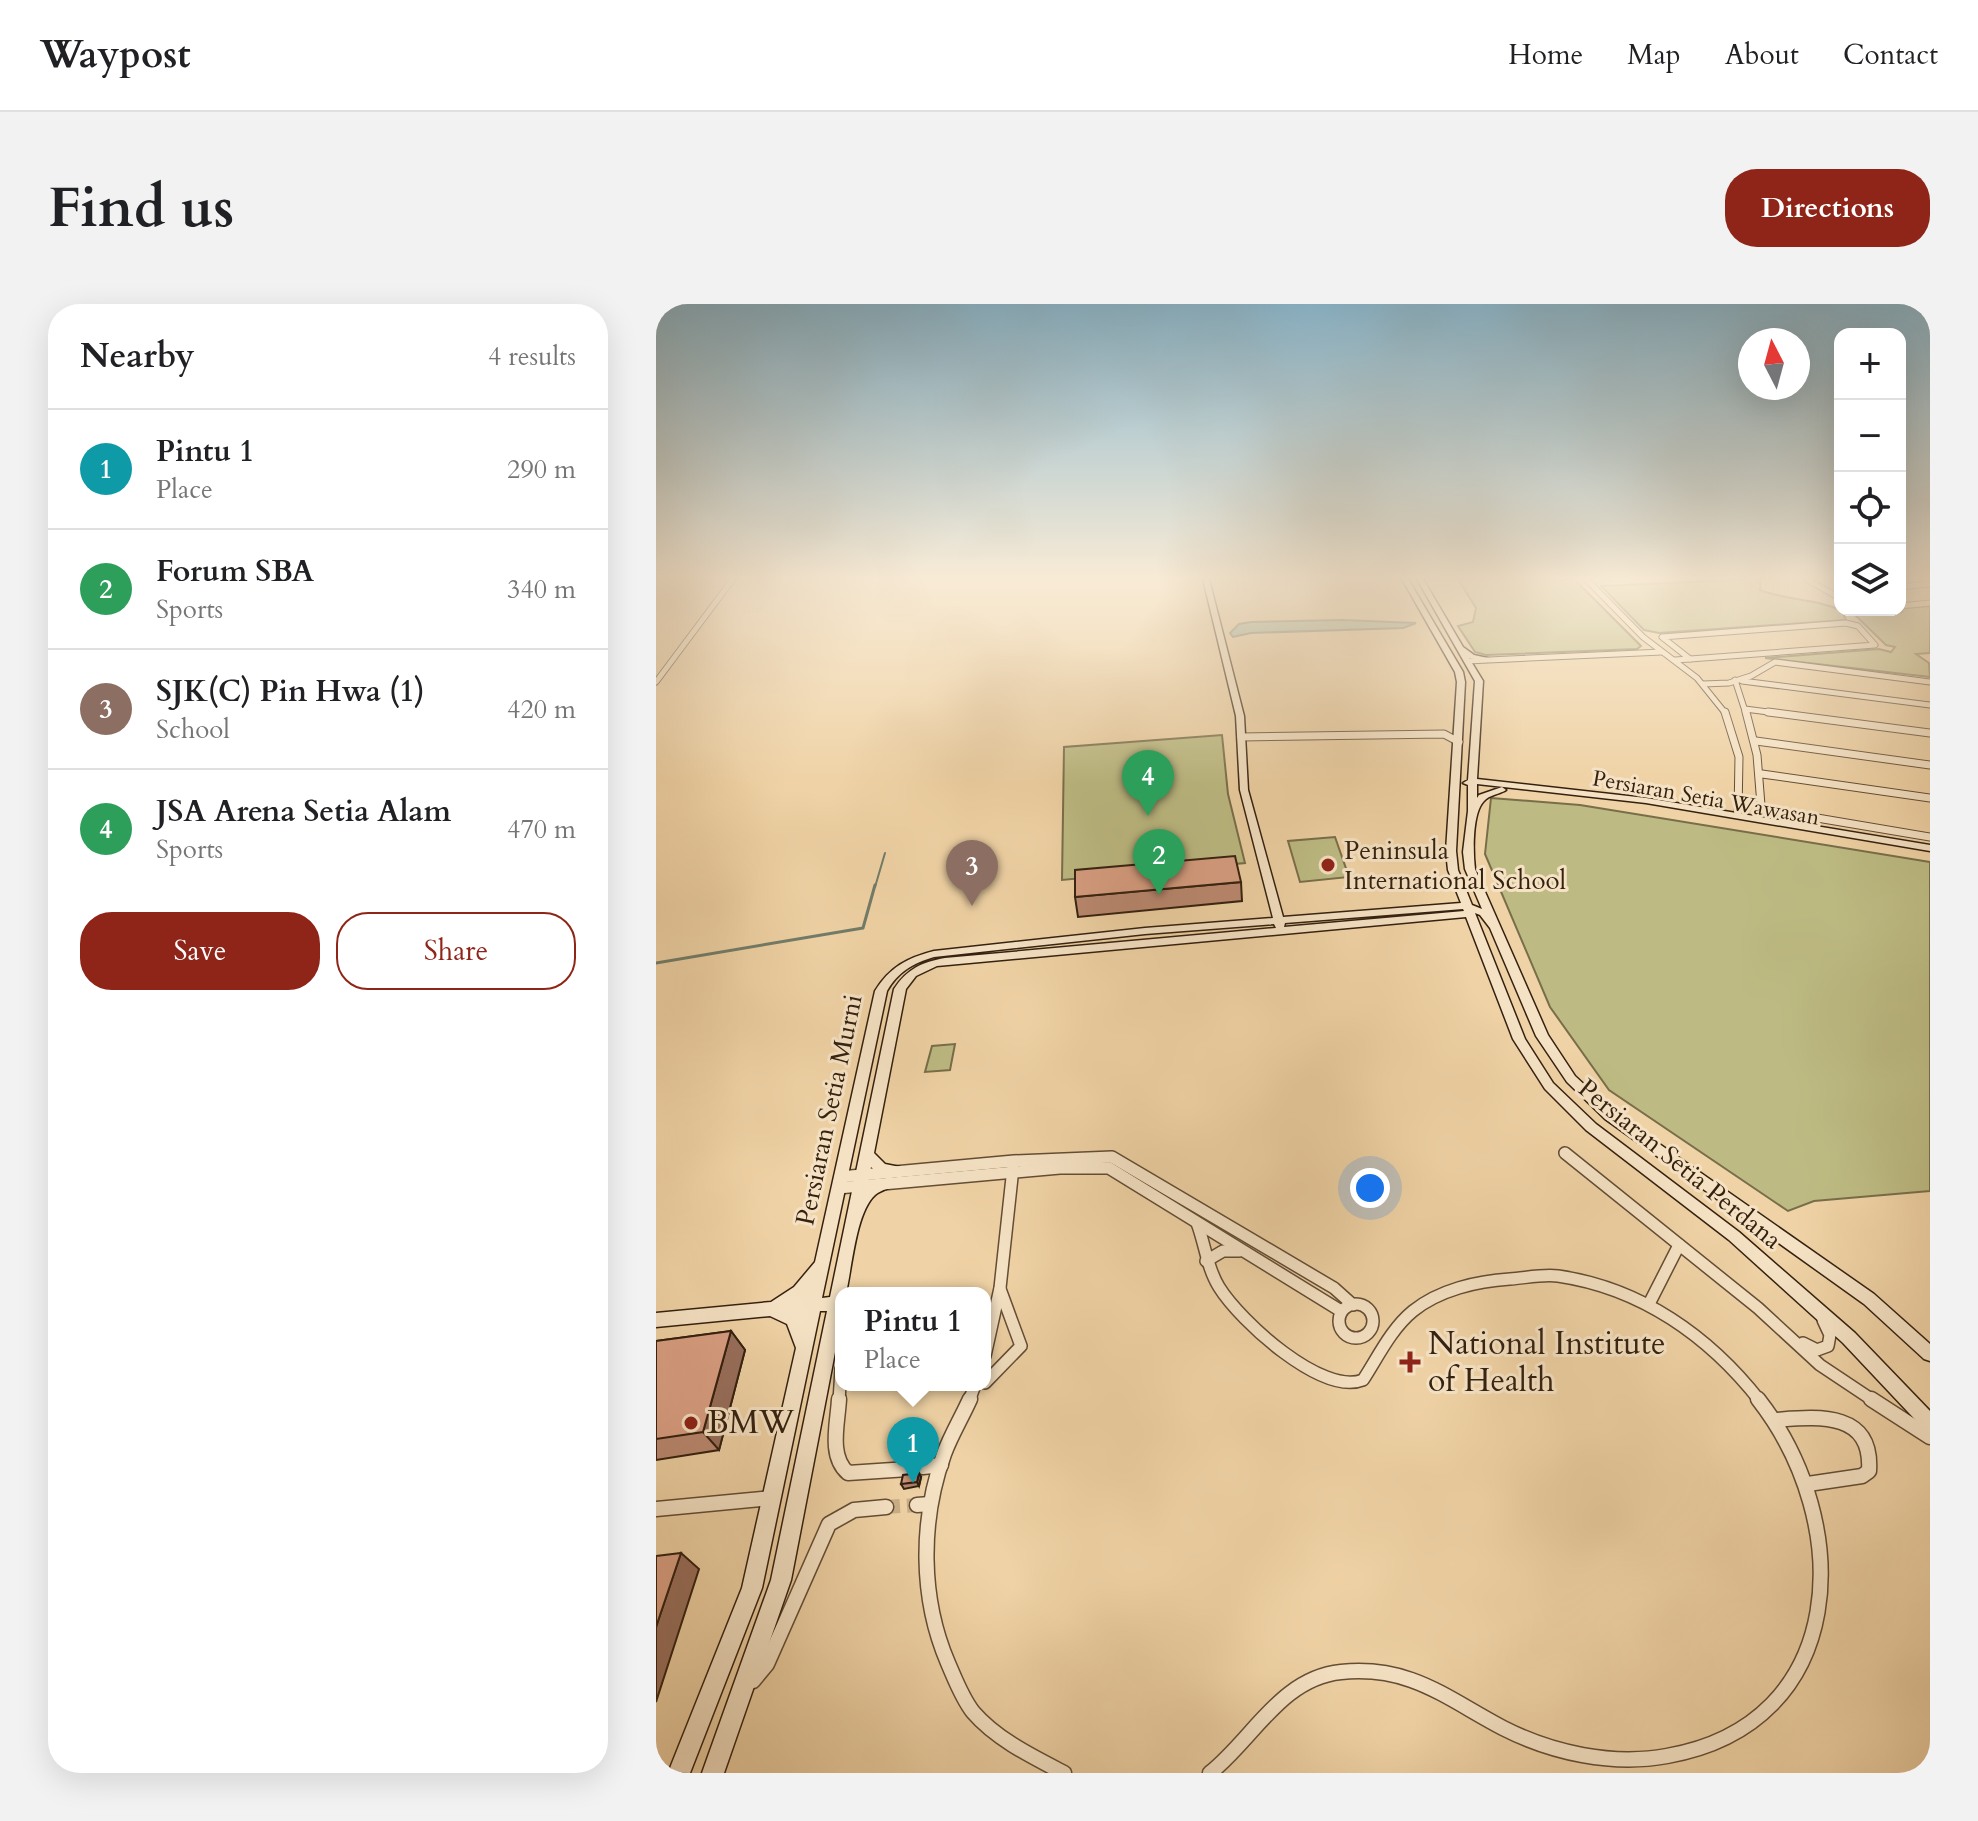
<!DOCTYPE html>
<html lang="en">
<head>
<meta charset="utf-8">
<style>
	:root { --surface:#fff; --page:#f2f2f2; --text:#202124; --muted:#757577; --line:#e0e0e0; --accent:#8f2418 }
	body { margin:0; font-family:Cardo,serif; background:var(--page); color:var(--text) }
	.controls { position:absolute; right:24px; top:24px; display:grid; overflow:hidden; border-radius:16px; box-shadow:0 8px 32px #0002 }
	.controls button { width:72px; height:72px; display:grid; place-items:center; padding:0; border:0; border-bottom:2px solid var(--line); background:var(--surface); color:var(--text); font:40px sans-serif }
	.compass { position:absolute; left:1082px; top:24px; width:72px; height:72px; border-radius:50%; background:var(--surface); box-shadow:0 8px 32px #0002; rotate:354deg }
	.you { position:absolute; left:714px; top:884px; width:28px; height:28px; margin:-20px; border:6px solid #fff; border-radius:50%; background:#1a73e8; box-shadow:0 0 0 12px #1a73e833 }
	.badge { display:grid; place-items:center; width:52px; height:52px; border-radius:50%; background:var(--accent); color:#fff; font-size:26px; font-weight:700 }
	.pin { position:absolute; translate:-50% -66px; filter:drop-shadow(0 2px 4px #0008) }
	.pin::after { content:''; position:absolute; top:42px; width:28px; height:24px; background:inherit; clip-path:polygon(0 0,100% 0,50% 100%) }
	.popup { position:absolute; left:179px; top:983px; width:156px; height:104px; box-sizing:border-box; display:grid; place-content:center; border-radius:16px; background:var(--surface); filter:drop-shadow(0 2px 6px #0005); font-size:26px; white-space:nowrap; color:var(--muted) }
	.popup b { font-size:30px; color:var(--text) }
	.popup::after { content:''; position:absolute; left:50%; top:100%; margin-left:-16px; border:16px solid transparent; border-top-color:var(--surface) }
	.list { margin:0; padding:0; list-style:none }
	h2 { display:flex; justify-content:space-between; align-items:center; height:104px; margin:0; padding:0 32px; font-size:34px }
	h2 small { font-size:26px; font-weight:400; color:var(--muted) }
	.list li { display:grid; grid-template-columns:52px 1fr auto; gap:24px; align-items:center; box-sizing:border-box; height:120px; padding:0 32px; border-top:2px solid var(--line) }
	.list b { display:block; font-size:30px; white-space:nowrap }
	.list p { margin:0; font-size:26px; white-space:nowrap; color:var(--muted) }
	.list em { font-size:26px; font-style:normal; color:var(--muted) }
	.actions { display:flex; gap:16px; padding:24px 32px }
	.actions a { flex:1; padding:18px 0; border:2px solid var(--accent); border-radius:32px; text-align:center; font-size:28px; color:var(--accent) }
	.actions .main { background:var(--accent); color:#fff }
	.icon { flex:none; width:44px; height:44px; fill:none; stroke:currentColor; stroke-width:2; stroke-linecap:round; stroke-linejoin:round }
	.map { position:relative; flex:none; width:1274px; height:1469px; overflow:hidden; border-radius:32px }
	header { display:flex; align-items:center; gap:48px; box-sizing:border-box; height:112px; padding:0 40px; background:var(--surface); border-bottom:2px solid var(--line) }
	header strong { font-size:38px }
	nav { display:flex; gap:44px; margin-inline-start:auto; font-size:28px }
	.intro { display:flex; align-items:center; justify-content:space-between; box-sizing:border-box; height:192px; padding:0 48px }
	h1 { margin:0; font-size:56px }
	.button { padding:20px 36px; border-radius:32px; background:var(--accent); color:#fff; font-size:28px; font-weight:700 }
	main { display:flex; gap:48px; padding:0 48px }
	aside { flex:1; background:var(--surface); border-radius:32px; box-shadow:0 8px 32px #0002 }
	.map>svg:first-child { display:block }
	.green { fill:#bdbb83; stroke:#786e4a; stroke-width:2 }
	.water { fill:#9ab8a4; stroke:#717c69; stroke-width:2 }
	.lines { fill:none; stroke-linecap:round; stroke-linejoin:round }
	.stream-far1 { stroke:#717c69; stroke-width:2 }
	.stream { stroke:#717c69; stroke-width:3 }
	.street-tunnel { stroke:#caaf87; stroke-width:14; stroke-dasharray:14 7; stroke-linecap:butt }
	.street-far3-casing { stroke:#634d35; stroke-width:7 }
	.street-far2-casing { stroke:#634d35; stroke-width:9 }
	.street-far1-casing { stroke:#634d35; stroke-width:14 }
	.street-casing { stroke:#634d35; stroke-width:17 }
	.secondary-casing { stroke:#342110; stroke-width:3 }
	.street-far3 { stroke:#f5e2c4; stroke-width:5 }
	.street-far2 { stroke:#f5e2c4; stroke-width:7 }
	.street-far1 { stroke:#f5e2c4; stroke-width:11 }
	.street { stroke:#f5e2c4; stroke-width:14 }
	.secondary { fill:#f5e2c4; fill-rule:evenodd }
	.wall { fill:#bb8971; stroke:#342110; stroke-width:2 }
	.shaded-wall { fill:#986f5c; stroke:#342110; stroke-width:2 }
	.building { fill:#d99f83; stroke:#342110; stroke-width:2 }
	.poi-dot { fill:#8f2418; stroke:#f5e2c4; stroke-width:3 }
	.labels { text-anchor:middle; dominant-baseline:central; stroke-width:6; stroke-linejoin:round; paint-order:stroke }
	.far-street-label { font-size:22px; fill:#342110; stroke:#f5e2c4 }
	.poi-label { font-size:26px; fill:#342110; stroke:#f5e2c4; text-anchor:start }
	.street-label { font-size:26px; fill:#342110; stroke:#f5e2c4 }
	.near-poi-label { font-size:32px; fill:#342110; stroke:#f5e2c4; text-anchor:start }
</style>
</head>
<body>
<header>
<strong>Waypost</strong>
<nav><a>Home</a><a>Map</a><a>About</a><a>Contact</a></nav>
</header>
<div class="intro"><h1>Find us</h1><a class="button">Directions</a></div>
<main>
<aside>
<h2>Nearby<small>4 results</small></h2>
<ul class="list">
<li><span class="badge" style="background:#0f9aa8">1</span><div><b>Pintu 1</b><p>Place</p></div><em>290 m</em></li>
<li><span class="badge" style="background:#2e9e5b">2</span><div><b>Forum SBA</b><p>Sports</p></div><em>340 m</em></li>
<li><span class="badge" style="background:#8d6e63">3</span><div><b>SJK(C) Pin Hwa (1)</b><p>School</p></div><em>420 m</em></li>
<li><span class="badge" style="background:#2e9e5b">4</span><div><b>JSA Arena Setia Alam</b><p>Sports</p></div><em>470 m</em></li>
</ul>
<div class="actions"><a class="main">Save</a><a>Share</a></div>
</aside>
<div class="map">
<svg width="1274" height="1469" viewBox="0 0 1274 1469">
	<rect width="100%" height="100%" fill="#efd2a5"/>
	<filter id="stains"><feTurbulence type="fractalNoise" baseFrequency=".0025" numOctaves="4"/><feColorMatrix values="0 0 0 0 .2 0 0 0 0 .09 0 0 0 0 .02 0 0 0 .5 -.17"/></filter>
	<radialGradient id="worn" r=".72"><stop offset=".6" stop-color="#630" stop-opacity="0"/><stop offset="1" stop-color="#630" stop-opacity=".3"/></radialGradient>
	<g class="green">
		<polygon points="802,275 918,275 985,342 981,345 830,351 819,348 802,322 817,318 820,304"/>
		<path d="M1105,275L1104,286C1131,297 1160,294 1186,307L1190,316L1003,329L988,326L945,282Z"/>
		<polygon points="1274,302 1274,349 1260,350 1273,359 1274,373 1109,354 1223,345 1235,348 1239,343 1230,341 1198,310 1246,308 1247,304"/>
		<polygon points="566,431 572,490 589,559 406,576 408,443"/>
		<polygon points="835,494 924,501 1274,558 1274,887 1158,897 1132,907 953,786 894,703 829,550"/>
		<polygon points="679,533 693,573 644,578 632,537"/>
		<polygon points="299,740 294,766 269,768 276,742"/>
	</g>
	<polygon class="water" points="686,316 760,319 747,324 595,329 577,333 574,329 583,320 595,318"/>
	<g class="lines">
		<polyline class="stream-far1" points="219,583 229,549"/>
		<polyline class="stream" points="0,659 207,624 219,581"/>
		<polyline class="street-tunnel" points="230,1203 261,1201"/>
		<g class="street-far3-casing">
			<g id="street-far3">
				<polyline points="930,275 987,333 1041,374 1070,410"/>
				<polyline points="1150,275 1184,294"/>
				<polyline points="1244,283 1274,280"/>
				<polyline points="1244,302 1274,299"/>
				<polygon points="1190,319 1202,322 1219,341 1034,355 1006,333"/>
				<polyline points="1019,356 1034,355"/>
				<polyline points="811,357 1006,348"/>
				<polyline points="1079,376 1090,410"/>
				<polyline points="1086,377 1274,401"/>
				<polyline points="0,378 77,275"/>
				<polyline points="1047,380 1073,379 1095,372 1119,358 1274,378"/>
				<polyline points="1089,405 1128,410"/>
			</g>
		</g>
		<g class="street-far2-casing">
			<g id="street-far2">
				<polyline points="1069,408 1083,453 1082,510"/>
				<polyline points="1090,408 1101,451 1105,501 1108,505 1274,533"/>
				<polyline points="1112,408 1274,429"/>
				<polyline points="585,433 788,430 803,438"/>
				<polyline points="1100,437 1274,461"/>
				<polyline points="1106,470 1274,494"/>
			</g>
		</g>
		<g class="street-far1-casing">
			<g id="street-far1">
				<polyline points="909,849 1102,1004 1164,1061 1218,1097"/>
				<polyline points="184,873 358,857 456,853 678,984 697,1001"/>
				<polyline points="182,884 404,864 453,864 685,1007"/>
				<path d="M541,919C549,940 551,964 563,983C584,1017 666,1092 707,1076C722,1053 735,1025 757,1007C783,986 821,977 854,975C869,974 887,970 902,972C985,984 1053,1032 1104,1097"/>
				<polyline points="550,957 567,947 583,947"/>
				<polyline points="993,1000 1023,941"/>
				<circle cx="700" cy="1017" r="17"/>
				<polyline points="1147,1039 1161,1046 1172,1042 1174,1031 1167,1016"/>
				<polyline points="329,1052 344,984 357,864"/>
				<polyline points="329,1079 365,1042 344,985"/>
				<polyline points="183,1097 185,1065"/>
				<polyline points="313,1097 319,1081"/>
			</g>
		</g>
		<g class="street-casing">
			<g id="street">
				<path d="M183,1095C182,1118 172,1152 192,1169L252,1165"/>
				<path d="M314,1095C306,1113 295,1131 288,1150C264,1217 264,1294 292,1359C299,1375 306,1394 317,1408C340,1435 377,1453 408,1469"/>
				<polyline points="1215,1095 1274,1133"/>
				<path d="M1119,1116C1160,1113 1217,1106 1213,1167L1206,1172L1152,1180"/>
				<polyline points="267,1163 285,1161"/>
				<polyline points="261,1201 274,1200"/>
				<polyline points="0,1205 116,1194"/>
				<polyline points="97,1377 111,1360 173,1220 198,1206 230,1203"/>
				<path d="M554,1469C597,1435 625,1374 685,1368C754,1361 790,1394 847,1424C896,1449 956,1462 1011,1452C1194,1420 1199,1219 1102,1095"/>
			</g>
		</g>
		<g class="secondary-casing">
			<path id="secondary" d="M547,275H553L588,412L592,486L627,613L805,599L792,566L790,547L801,378L799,368L746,275H752L807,368L809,378L800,547L802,566L816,601L826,605L809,565L807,548L812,507V481L807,479L812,476L819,377L761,275H767L807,343L818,351L836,355L832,357L813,354L827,377L821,475L990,494L1274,541V547L990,499L821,480V494L823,491L846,483L850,486C844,490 833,491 828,497C816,509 817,548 819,565L892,731L919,772L959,809L1218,990L1274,1040V1057L1268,1055L1208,1000L949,815L911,778L880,732L834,624L824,611L819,609L869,735L897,779L940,820L1083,928L1199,1029L1274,1107V1127L1268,1125L1187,1039L1073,936L930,826L889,785L857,735L810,613L281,662L260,672L250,685L218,849L229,860L244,863L246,867L244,871C234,874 222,870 215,863L211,882L234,873L239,874L241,878C235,885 226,885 219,891C200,908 196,963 190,989H185V1017L135,1276L68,1469H46L115,1276L171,1007H164L106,1284L34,1469H12L86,1284L140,1044L131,1020L114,1012L0,1023V1009L115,998L138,983L159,958L219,687C234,663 251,654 278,647L489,624L617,614L584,486L580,412ZM807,605L808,607L628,623L629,619ZM618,620L620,624L289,654C266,658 251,665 238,685L174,993L166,994L231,687C242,668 257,659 278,653L489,630Z"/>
		</g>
		<use href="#street-far3" class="street-far3"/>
		<use href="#street-far2" class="street-far2"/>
		<use href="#street-far1" class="street-far1"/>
		<use href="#street" class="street"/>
		<use href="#secondary" class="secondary"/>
	</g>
	<g class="wall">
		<polygon points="585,578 586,597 422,613 419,593"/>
		<polygon points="75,1027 89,1046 63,1146 0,1156 0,1037"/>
		<polygon points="265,1173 263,1182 248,1185 245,1180"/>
	</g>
	<g class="shaded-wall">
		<polygon points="75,1027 89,1046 63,1146 47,1128"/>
		<polygon points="263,1169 265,1173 263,1182 261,1178"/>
		<polygon points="25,1249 43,1265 0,1398 0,1323"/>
	</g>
	<g class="building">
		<polygon points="579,552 585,578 419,593 419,566"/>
		<polygon points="75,1027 47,1128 0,1135 0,1037"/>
		<polygon points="263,1169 261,1178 245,1180 247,1171"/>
		<polygon points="25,1249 0,1323 0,1252"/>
	</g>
	<linearGradient id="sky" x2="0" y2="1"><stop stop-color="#89b6cd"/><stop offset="0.57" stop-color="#f8ebd6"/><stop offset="1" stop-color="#f8ebd6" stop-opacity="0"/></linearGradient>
	<rect width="1274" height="480" fill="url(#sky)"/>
	<g class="poi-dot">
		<circle cx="672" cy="561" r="8"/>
		<path d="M750 1046h8v8h8v8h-8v8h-8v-8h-8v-8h8z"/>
		<circle cx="35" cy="1119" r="8"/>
	</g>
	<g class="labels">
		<g class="far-street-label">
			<text transform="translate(1050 494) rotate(10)">Persiaran Setia Wawasan</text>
		</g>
		<g class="poi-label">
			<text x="688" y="546">Peninsula<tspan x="688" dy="30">International School</tspan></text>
		</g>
		<g class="street-label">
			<text transform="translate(173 806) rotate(-78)">Persiaran Setia Murni</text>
			<text transform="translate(1024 860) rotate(39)">Persiaran Setia Perdana</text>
		</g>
		<g class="near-poi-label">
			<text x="772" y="1040">National Institute<tspan x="772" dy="37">of Health</tspan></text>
			<text x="51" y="1119">BMW</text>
		</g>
	</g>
	<rect width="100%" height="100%" filter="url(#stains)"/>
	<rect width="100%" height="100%" fill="url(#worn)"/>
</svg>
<div class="controls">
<button>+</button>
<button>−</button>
<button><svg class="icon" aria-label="locate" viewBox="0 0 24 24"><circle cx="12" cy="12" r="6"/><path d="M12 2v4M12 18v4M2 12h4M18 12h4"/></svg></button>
<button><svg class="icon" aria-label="layers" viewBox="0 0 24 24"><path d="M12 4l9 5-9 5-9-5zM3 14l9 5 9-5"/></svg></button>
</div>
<svg class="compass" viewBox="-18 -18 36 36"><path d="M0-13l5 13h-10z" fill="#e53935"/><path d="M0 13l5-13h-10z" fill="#757577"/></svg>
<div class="you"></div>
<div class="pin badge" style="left:257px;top:1179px;background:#0f9aa8">1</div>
<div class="popup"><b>Pintu 1</b>Place</div>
<div class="pin badge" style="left:503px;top:591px;background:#2e9e5b">2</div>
<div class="pin badge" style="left:316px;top:602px;background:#8d6e63">3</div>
<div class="pin badge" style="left:492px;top:512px;background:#2e9e5b">4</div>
</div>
</main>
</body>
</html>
